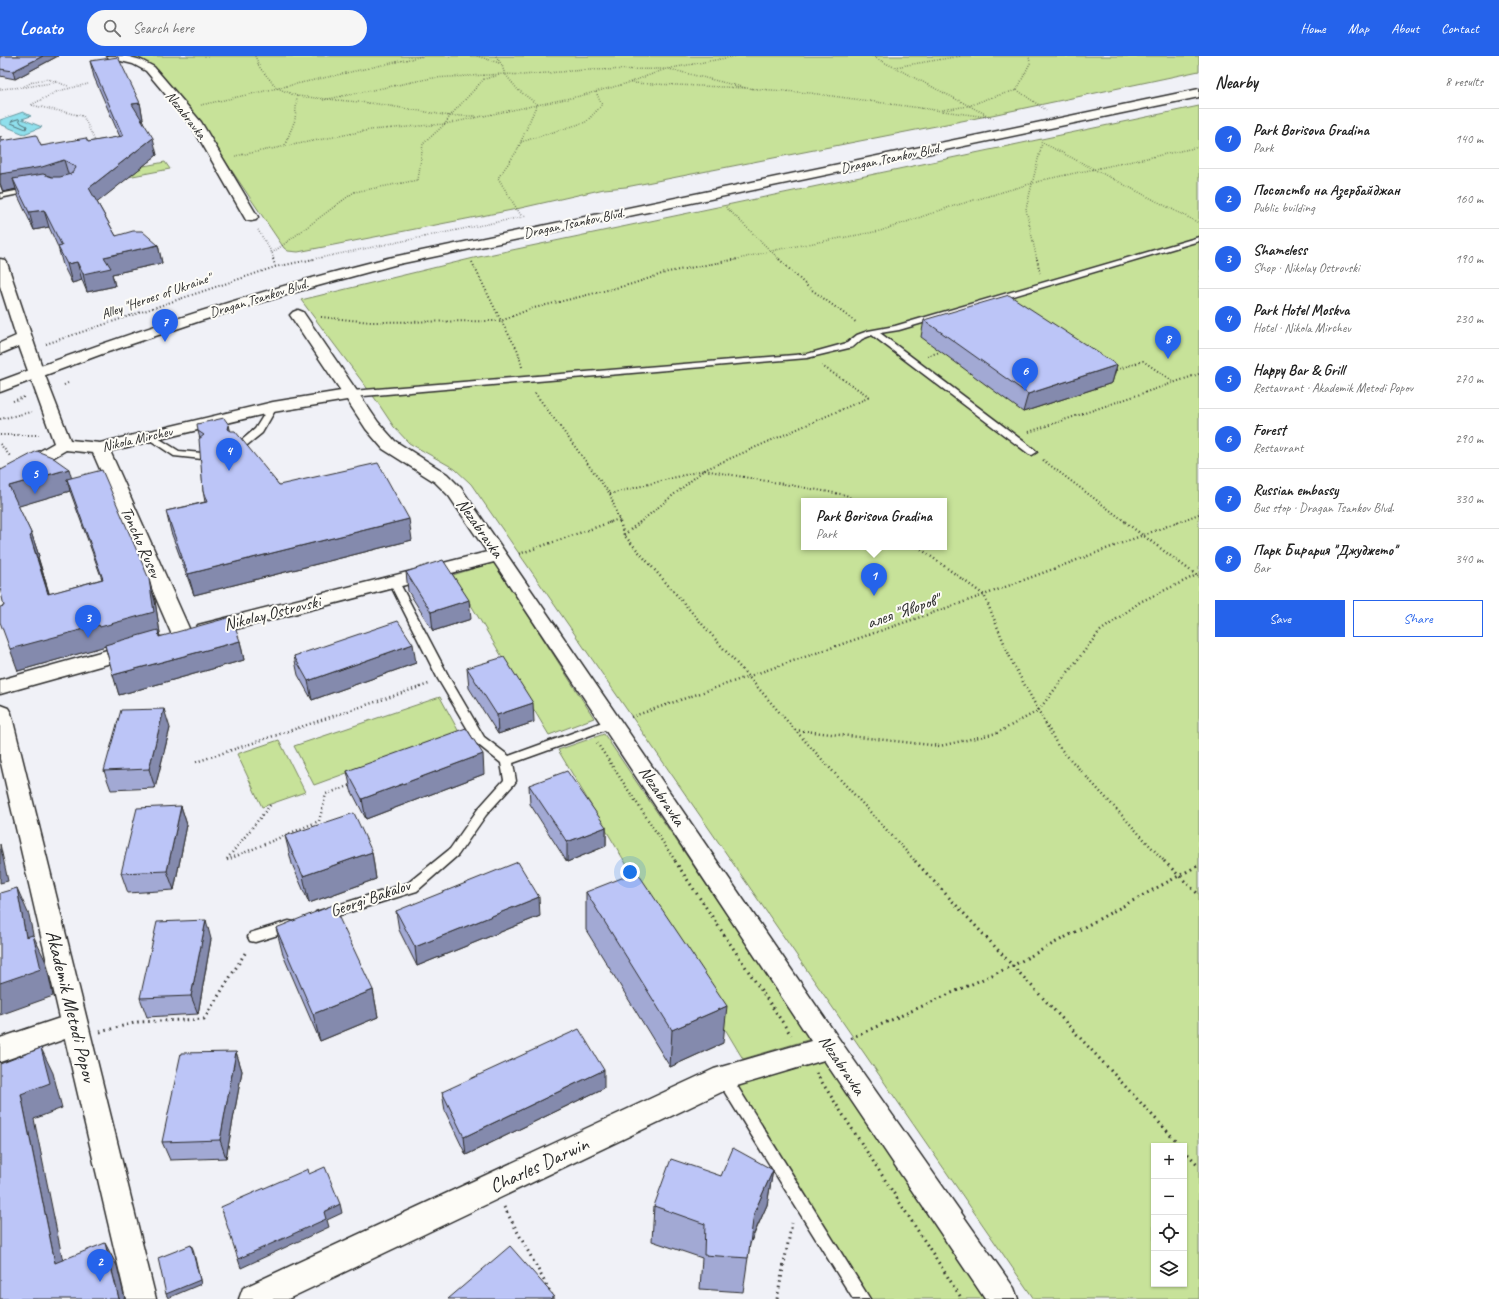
<!DOCTYPE html>
<html lang="en">
<head>
<meta charset="utf-8">
<style>
	:root { --surface:#fff; --page:#f6f6f6; --text:#222; --muted:#767676; --line:#e0e0e0; --accent:#2563eb }
	body { margin:0; font-family:Caveat,sans-serif; background:var(--page); color:var(--text) }
	.controls { position:absolute; right:12px; bottom:12px; display:grid; overflow:hidden; border-radius:0px; box-shadow:0 1px 3px #0004 }
	.controls button { width:36px; height:36px; display:grid; place-items:center; padding:0; border:0; border-bottom:1px solid var(--line); background:var(--surface); color:var(--text); font:20px sans-serif }
	.you { position:absolute; left:630px; top:816px; width:14px; height:14px; margin:-10px; border:3px solid #fff; border-radius:50%; background:#1a73e8; box-shadow:0 0 0 6px #1a73e833 }
	.badge { display:grid; place-items:center; width:26px; height:26px; border-radius:50%; background:var(--accent); color:#fff; font-size:13px; font-weight:700 }
	.pin { position:absolute; translate:-50% -33px; filter:drop-shadow(0 1px 2px #0008) }
	.pin::after { content:''; position:absolute; top:21px; width:14px; height:12px; background:inherit; clip-path:polygon(0 0,100% 0,50% 100%) }
	.popup { position:absolute; left:801px; top:442px; width:146px; height:52px; box-sizing:border-box; display:grid; place-content:center; border-radius:0px; background:var(--surface); filter:drop-shadow(0 1px 3px #0005); font-size:13px; white-space:nowrap; color:var(--muted) }
	.popup b { font-size:15px; color:var(--text) }
	.popup::after { content:''; position:absolute; left:50%; top:100%; margin-left:-8px; border:8px solid transparent; border-top-color:var(--surface) }
	.list { margin:0; padding:0; list-style:none }
	h2 { display:flex; justify-content:space-between; align-items:center; height:52px; margin:0; padding:0 16px; font-size:17px }
	h2 small { font-size:13px; font-weight:400; color:var(--muted) }
	.list li { display:grid; grid-template-columns:26px 1fr auto; gap:12px; align-items:center; box-sizing:border-box; height:60px; padding:0 16px; border-top:1px solid var(--line) }
	.list b { display:block; font-size:15px; white-space:nowrap }
	.list p { margin:0; font-size:13px; white-space:nowrap; color:var(--muted) }
	.list em { font-size:13px; font-style:normal; color:var(--muted) }
	.actions { display:flex; gap:8px; padding:12px 16px }
	.actions a { flex:1; padding:9px 0; border:1px solid var(--accent); border-radius:0px; text-align:center; font-size:14px; color:var(--accent) }
	.actions .main { background:var(--accent); color:#fff }
	.icon { flex:none; width:22px; height:22px; fill:none; stroke:currentColor; stroke-width:2; stroke-linecap:round; stroke-linejoin:round }
	.map { position:relative; flex:none; width:1199px; height:1243px; overflow:hidden }
	header { display:flex; align-items:center; gap:24px; box-sizing:border-box; height:56px; padding:0 20px; background:var(--accent); color:#fff }
	header strong { font-size:19px }
	nav { display:flex; gap:22px; margin-inline-start:auto; font-size:14px }
	.search { width:280px; height:36px; background:var(--page); display:flex; align-items:center; gap:10px; box-sizing:border-box; padding:0 14px; border-radius:22px; color:var(--muted); font-size:15px }
	main { display:flex }
	aside { flex:1; background:var(--surface) }
	.map>svg:first-child { display:block }
	.green { fill:#c7e299; stroke:#798662; fill-rule:evenodd }
	.water { fill:#8fdfec; stroke:#67979f }
	.lines { fill:none; stroke-linecap:round; stroke-linejoin:round }
	.shore { stroke:#537378; stroke-width:1 }
	.service-casing { stroke:#2b2b2b; stroke-width:3 }
	.minor-casing { stroke:#2b2b2b; stroke-width:3 }
	.secondary-casing { stroke:#2b2b2b; stroke-width:3 }
	.path-far3 { stroke:#2b2b2b; stroke-width:1.5; stroke-dasharray:0.5 2; stroke-linecap:butt }
	.path-far2 { stroke:#2b2b2b; stroke-width:2; stroke-dasharray:1 2.5; stroke-linecap:butt }
	.path-far1 { stroke:#2b2b2b; stroke-width:2.5; stroke-dasharray:1 3; stroke-linecap:butt }
	.path { stroke:#2b2b2b; stroke-width:3; stroke-dasharray:1.5 4; stroke-linecap:butt }
	.service { fill:#fdfcf7; fill-rule:evenodd }
	.minor { fill:#fdfcf7; fill-rule:evenodd }
	.secondary { fill:#fdfcf7; fill-rule:evenodd }
	.wall { fill:#a2a9d4; stroke:#2b2b2b; fill-rule:evenodd }
	.shaded-wall { fill:#848aad; stroke:#2b2b2b }
	.building { fill:#bcc5f7; stroke:#2b2b2b }
	.labels { text-anchor:middle; dominant-baseline:central; stroke-width:4; stroke-linejoin:round; paint-order:stroke }
	.far-street-label { font-size:14px; fill:#2b2b2b; stroke:#fdfcf7 }
	.street-label { font-size:17px; fill:#2b2b2b; stroke:#fdfcf7 }
	.near-street-label { font-size:20px; fill:#2b2b2b; stroke:#fdfcf7 }
</style>
</head>
<body>
<header>
<strong>Locato</strong>
<div class="search"><svg class="icon" aria-label="search" viewBox="0 0 24 24"><circle cx="10" cy="10" r="6"/><path d="M15 15l6 6"/></svg>Search here</div>
<nav><a>Home</a><a>Map</a><a>About</a><a>Contact</a></nav>
</header>
<main>
<div class="map">
<svg width="1199" height="1243" viewBox="0 0 1199 1243">
	<rect width="100%" height="100%" fill="#f0f1f7"/>
	<filter id="ink" filterUnits="userSpaceOnUse"><feTurbulence type="fractalNoise" baseFrequency=".025" numOctaves="2"/><feDisplacementMap in="SourceGraphic" scale="8" xChannelSelector="R" yChannelSelector="G"/><feConvolveMatrix kernelMatrix="1 2 1 2 8 2 1 2 1" color-interpolation-filters="sRGB"/></filter>
	<g filter="url(#ink)">
		<g class="green">
			<polygon points="124,0 1199,0 1199,15 992,59 626,131 604,133 512,154 298,196 288,195 284,192 188,50 150,11"/>
			<path d="M1199,50V1243H1034L471,428L455,413L409,387L394,371L376,344L301,244L474,202ZM804,445H944V491H804ZM1154,1090H1184V1228H1154Z"/>
			<polygon points="165,106 170,113 122,122 118,115"/>
			<polygon points="494,506 594,662 549,679 453,519"/>
			<polygon points="440,641 459,676 314,729 294,690"/>
			<polygon points="604,678 811,983 743,1003 558,694"/>
			<polygon points="279,684 305,736 262,751 237,698"/>
			<polygon points="824,1001 986,1243 870,1243 737,1029"/>
		</g>
		<polygon class="water" points="23,56 31,60 22,63 42,71 24,78 0,68 0,64"/>
		<g class="lines">
			<polygon class="shore" points="19,63 21,67 27,70 26,73 11,67 12,65"/>
			<g class="service-casing">
				<g id="service">
					<polygon points="31,132 34,134 33,135 0,142 0,138"/>
					<polygon points="1199,181 1199,185 899,274 880,277 1035,394 1037,396 1032,399 1029,398 872,279 862,283 853,291 807,302 352,341 348,338 352,335 807,298 847,287 857,279 868,275 895,270"/>
					<polygon points="273,348 277,351 262,377 241,394 235,394 233,392 235,390 255,373 270,349"/>
					<polygon points="150,377 179,395 202,397 207,400 202,403 174,400 147,382 146,380 147,378"/>
					<polygon points="394,523 399,526 450,623 484,681 509,700 608,664 616,664 618,667 616,670 513,707 516,725 514,728 486,759 458,799 417,835 321,865 316,864 315,860 316,856 408,827 450,793 478,753 504,724 501,707 476,687 438,623 389,526"/>
					<polygon points="289,865 294,866 296,870 294,874 255,886 250,885 248,881 250,877"/>
					<polygon points="724,1016 729,1017 870,1243 853,1243 719,1027 717,1022 719,1017"/>
				</g>
			</g>
			<g class="minor-casing">
				<g id="minor">
					<polygon points="107,0 126,0 141,4 154,11 201,66 258,161 256,164 251,165 246,164 192,70 146,15 133,8 109,2"/>
					<polygon points="0,203 5,204 7,207 44,317 70,384 100,387 273,346 341,335 290,259 293,256 298,254 303,256 378,366 395,385 447,418 461,432 839,983 1014,1232 1018,1243 985,1243 824,1004 730,1032 288,1243 239,1243 243,1232 714,1013 811,985 494,506 205,581 198,579 195,574 198,569 487,496 449,440 435,426 383,393 366,373 347,344 273,356 110,395 192,579 189,584 182,586 175,584 172,579 93,397 66,394 6,429 0,430 0,418 54,387 19,290 0,298 0,287 16,280 0,230"/>
					<polygon points="136,586 143,588 146,593 143,598 0,638 0,624"/>
					<polygon points="0,649 8,652 11,657 156,1243 126,1243 65,983 0,1006 0,982 60,962 0,703"/>
				</g>
			</g>
			<g class="secondary-casing">
				<path id="secondary" d="M1199,33V41L394,209L299,235L200,265L102,298L0,336V325C127,277 256,235 388,202Z"/>
			</g>
			<g class="path-far3">
				<polyline points="255,0 260,12 277,32 297,40 378,48 450,60 477,60"/>
				<polyline points="477,0 499,7"/>
				<polyline points="496,0 502,9 505,19"/>
				<polyline points="872,0 991,61"/>
				<polyline points="895,11 961,0"/>
				<polyline points="669,13 746,32"/>
				<polyline points="506,19 518,34 537,48 517,95 498,122 522,161"/>
				<polyline points="630,27 746,32 810,37 994,62"/>
				<polyline points="88,28 58,35 31,49 83,60 96,87"/>
				<polyline points="26,31 58,26"/>
				<polyline points="0,33 23,31 34,25 48,23 68,30"/>
				<polyline points="1017,34 1046,54"/>
				<polyline points="323,44 432,22 505,18 523,19 584,14 664,13"/>
				<polyline points="201,49 423,0"/>
				<polyline points="942,54 969,50 989,42 1017,34 1030,7 1029,0"/>
				<polyline points="521,86 586,66 602,49 596,36"/>
				<polyline points="1041,86 1199,167"/>
				<polyline points="284,91 295,64 297,40"/>
				<polyline points="235,100 370,74 445,68 580,40 628,27 666,13 737,0"/>
				<polyline points="726,151 780,204"/>
				<polyline points="258,174 272,197 274,204"/>
				<polyline points="272,197 354,136 418,124 423,88 445,68 450,60 484,23 496,20"/>
				<polyline points="309,204 527,160"/>
				<polyline points="734,204 780,193 880,175 947,152 1047,123 1199,91"/>
				<polyline points="1037,204 1026,153 1042,87"/>
			</g>
			<g class="path-far2">
				<polyline points="273,203 275,210"/>
				<polyline points="779,203 808,231 857,267"/>
				<polyline points="1037,203 1040,217"/>
				<polyline points="321,261 371,266 501,265 471,204"/>
				<polyline points="46,288 275,211 314,203"/>
				<polyline points="927,300 940,296"/>
				<polyline points="522,311 518,295 501,265 530,253 632,228 668,216 738,203"/>
				<polyline points="1116,314 1143,305 1174,326"/>
				<polyline points="64,329 68,327"/>
				<polyline points="535,337 610,438 620,467"/>
				<polyline points="13,345 24,341"/>
				<polyline points="0,363 31,356"/>
				<polyline points="1029,376 1199,318"/>
				<polyline points="0,379 39,379"/>
				<polyline points="0,388 10,400"/>
				<polyline points="1043,404 1127,467"/>
				<polyline points="610,438 704,414 846,439 855,445"/>
				<polyline points="608,467 619,463"/>
				<polyline points="639,467 704,414 870,341 822,310"/>
				<polyline points="1175,467 1199,458"/>
			</g>
			<g class="path-far1">
				<polyline points="620,466 624,479 795,674 916,806"/>
				<polyline points="1125,466 1199,521"/>
				<polyline points="624,479 640,466"/>
				<polyline points="918,491 984,539 1012,606 1058,690 1165,806"/>
				<polyline points="519,498 611,466"/>
				<polyline points="631,661 984,539 1178,466"/>
				<polyline points="795,674 940,690 997,677 1038,655 1099,576 1140,546 1199,518"/>
				<polyline points="597,687 676,806"/>
				<polyline points="196,706 429,628"/>
				<polyline points="227,803 272,747"/>
				<polyline points="227,804 319,765 326,738 352,729"/>
			</g>
			<g class="path">
				<polyline points="675,805 791,979"/>
				<polyline points="915,805 1181,1090"/>
				<polyline points="1164,805 1199,839"/>
				<polyline points="100,976 138,966 204,963 247,894"/>
				<polyline points="851,982 1012,910 1199,809"/>
				<polyline points="816,1017 962,1243"/>
				<polyline points="1184,1094 1199,1110"/>
				<polyline points="504,1151 554,1243"/>
				<polyline points="777,1243 792,1167"/>
			</g>
			<use href="#service" class="service"/>
			<use href="#minor" class="minor"/>
			<use href="#secondary" class="secondary"/>
		</g>
		<g class="wall">
			<polygon points="0,0 58,0 15,23 0,20"/>
			<polygon points="90,5 140,47 143,63 142,63 157,99 97,146 116,180 158,189 162,207 112,218 115,230 87,236 82,224 72,227 63,209 58,191 49,171 34,174 18,140 16,133 3,136 0,129 0,81 2,85 41,90 88,86 120,81 94,21"/>
			<polygon points="924,264 1117,309 1112,327 1023,356 921,281"/>
			<polygon points="198,375 231,375 279,429 412,484 194,539 171,476 166,455 205,446 203,435 200,383"/>
			<path d="M1,414L72,422L155,545L160,577L159,578L160,580L240,585L244,604L119,639L105,590L18,615L4,550ZM70,435L102,523L49,538L38,501L39,500L32,479L18,450Z"/>
			<polygon points="406,516 471,563 433,575 408,535"/>
			<polygon points="294,600 416,607 312,644 298,619"/>
			<polygon points="467,612 534,666 498,678 469,632"/>
			<polygon points="170,672 155,732 111,734 104,715"/>
			<polygon points="347,715 484,718 366,763 351,734"/>
			<polygon points="529,729 606,771 606,790 567,806 530,748"/>
			<polygon points="181,750 187,769 174,834 128,837 121,817"/>
			<polygon points="285,780 372,796 376,823 309,847 292,808"/>
			<polygon points="586,836 723,987 670,1011 586,874"/>
			<polygon points="396,855 540,860 417,910 399,874"/>
			<polygon points="276,872 373,934 378,961 320,985 283,899"/>
			<polygon points="211,883 198,958 147,961 140,942"/>
			<polygon points="236,996 242,1015 226,1102 170,1104 162,1086"/>
			<polygon points="604,1032 466,1099 445,1055 442,1036"/>
			<polygon points="773,1114 767,1149 750,1188 743,1236 700,1233 702,1202 652,1185 654,1150 721,1120"/>
		</g>
		<g class="shaded-wall">
			<polygon points="43,0 58,0 15,23 13,15"/>
			<polygon points="140,47 143,63 136,64 132,48"/>
			<polygon points="153,82 157,99 94,149 89,132"/>
			<polygon points="64,104 69,121 47,128 13,123 16,133 3,136 0,127 0,118"/>
			<polygon points="44,154 49,171 34,174 29,156"/>
			<polygon points="158,189 162,207 112,218 115,230 87,236 83,218 104,201"/>
			<polygon points="77,206 82,224 72,227 67,208"/>
			<polygon points="1117,309 1112,327 1023,356 1028,338"/>
			<polygon points="229,369 234,389 228,373"/>
			<polygon points="69,413 75,434 67,423 70,435 16,451 9,430"/>
			<polygon points="409,463 412,484 194,539 188,518"/>
			<polygon points="32,479 39,500 38,501 56,559 30,480"/>
			<polygon points="149,523 155,545 160,577 159,578 163,593 106,590 18,615 10,593"/>
			<polygon points="469,544 471,563 433,575 431,556"/>
			<polygon points="240,585 244,604 119,639 113,619"/>
			<polygon points="413,588 416,607 312,644 308,625"/>
			<polygon points="533,647 534,666 498,678 497,659"/>
			<polygon points="164,653 170,672 155,732 149,713"/>
			<polygon points="483,698 484,718 366,763 362,743"/>
			<polygon points="181,750 187,769 174,834 167,815"/>
			<polygon points="606,771 606,790 567,806 567,786"/>
			<polygon points="0,788 8,825 0,827"/>
			<polygon points="372,796 376,823 309,847 303,820"/>
			<polygon points="17,832 29,859 39,908 26,881"/>
			<polygon points="539,841 540,860 417,910 415,891"/>
			<polygon points="206,864 211,883 198,958 191,940"/>
			<polygon points="33,879 46,906 53,940 0,959 0,927"/>
			<polygon points="373,934 378,961 320,985 313,958"/>
			<polygon points="727,950 723,987 670,1011 672,974"/>
			<polygon points="41,992 53,1017 62,1052 34,1063 68,1230 55,1207 21,1038"/>
			<polygon points="236,996 242,1015 226,1102 220,1084"/>
			<polygon points="604,1014 604,1032 466,1099 464,1081"/>
			<polygon points="773,1114 767,1149 748,1191 754,1157"/>
			<polygon points="340,1148 342,1157 327,1164 329,1171 241,1212 238,1203 324,1156"/>
			<polygon points="105,1187 117,1210 125,1243 119,1243"/>
			<polygon points="191,1189 193,1193 201,1228 168,1242 166,1238"/>
			<polygon points="554,1240 554,1243 550,1243"/>
		</g>
		<g class="building">
			<polygon points="0,0 43,0 13,15 0,13"/>
			<polygon points="118,1 140,47 132,48 153,82 89,132 116,180 133,175 142,175 158,189 104,201 111,212 83,218 77,206 67,208 58,191 62,190 44,154 29,156 13,123 43,118 52,121 60,121 71,118 76,112 75,110 64,104 42,111 0,118 0,81 1,80 2,85 36,79 41,90 86,82 88,86 123,80 90,5"/>
			<polygon points="1009,239 1117,309 1028,338 924,264"/>
			<polygon points="224,362 229,369 228,373 231,375 235,375 279,429 378,407 409,463 188,518 166,455 207,446 203,435 199,383 204,379 198,375 197,368"/>
			<polygon points="37,395 52,401 69,413 9,430 32,479 30,480 48,538 103,523 67,423 102,414 149,523 154,556 100,571 99,569 10,593 0,566 0,551 4,550 0,532 0,413 1,413 1,414"/>
			<polygon points="443,504 469,544 431,556 406,516"/>
			<polygon points="231,561 240,585 113,619 105,589 158,574 159,581"/>
			<polygon points="398,565 413,588 308,625 294,600"/>
			<polygon points="504,601 533,647 497,659 467,612"/>
			<polygon points="164,653 149,713 104,715 121,654"/>
			<polygon points="466,672 483,698 362,743 347,715"/>
			<polygon points="567,715 606,771 567,786 529,729"/>
			<polygon points="181,750 167,815 121,817 137,752"/>
			<polygon points="354,757 372,796 303,820 285,780"/>
			<polygon points="518,806 539,841 415,891 396,855"/>
			<polygon points="637,816 727,950 672,974 586,836"/>
			<polygon points="17,832 26,881 33,879 41,913 0,927 0,837"/>
			<polygon points="333,849 373,934 313,958 276,872"/>
			<polygon points="206,864 191,940 140,942 157,866"/>
			<polygon points="579,973 604,1014 464,1081 442,1036"/>
			<polygon points="41,992 50,1027 21,1038 55,1207 105,1187 119,1243 0,1243 0,1008"/>
			<polygon points="236,996 220,1084 162,1086 181,997"/>
			<polygon points="733,1092 773,1114 754,1157 748,1202 704,1199 705,1168 654,1150 671,1103 721,1120"/>
			<polygon points="325,1111 340,1148 324,1156 326,1163 238,1203 221,1151 308,1113 309,1118"/>
			<polygon points="191,1189 200,1224 166,1238 158,1202"/>
			<polygon points="510,1190 554,1240 550,1243 448,1243"/>
		</g>
	</g>
	<g class="labels">
		<g class="far-street-label">
			<text transform="translate(186 59) rotate(52)">Nezabravka</text>
			<text transform="translate(891 102) rotate(-12)">Dragan Tsankov Blvd.</text>
			<text transform="translate(574 167) rotate(-12)">Dragan Tsankov Blvd.</text>
			<text transform="translate(156 240) rotate(-19)">Alley "Heroes of Ukraine"</text>
			<text transform="translate(259 242) rotate(-17)">Dragan Tsankov Blvd.</text>
			<text transform="translate(137 383) rotate(-13)">Nikola Mirchev</text>
		</g>
		<g class="street-label">
			<text transform="translate(480 472) rotate(55)">Nezabravka</text>
			<text transform="translate(141 486) rotate(66)">Toncho Rusev</text>
			<text transform="translate(903 555) rotate(-19)">алея "Яворов"</text>
			<text transform="translate(272 557) rotate(-14)">Nikolay Ostrovski</text>
			<text transform="translate(662 740) rotate(56)">Nezabravka</text>
			<text transform="translate(370 842) rotate(-19)">Georgi Bakalov</text>
			<text transform="translate(842 1009) rotate(56)">Nezabravka</text>
		</g>
		<g class="near-street-label">
			<text transform="translate(71 950) rotate(76)">Akademik Metodi Popov</text>
			<text transform="translate(539 1109) rotate(-25)">Charles Darwin</text>
		</g>
	</g>
</svg>
<div class="controls">
<button>+</button>
<button>−</button>
<button><svg class="icon" aria-label="locate" viewBox="0 0 24 24"><circle cx="12" cy="12" r="6"/><path d="M12 2v4M12 18v4M2 12h4M18 12h4"/></svg></button>
<button><svg class="icon" aria-label="layers" viewBox="0 0 24 24"><path d="M12 4l9 5-9 5-9-5zM3 14l9 5 9-5"/></svg></button>
</div>
<div class="you"></div>
<div class="pin badge" style="left:874px;top:540px">1</div>
<div class="popup"><b>Park Borisova Gradina</b>Park</div>
<div class="pin badge" style="left:100px;top:1226px">2</div>
<div class="pin badge" style="left:88px;top:582px">3</div>
<div class="pin badge" style="left:229px;top:415px">4</div>
<div class="pin badge" style="left:35px;top:438px">5</div>
<div class="pin badge" style="left:1025px;top:335px">6</div>
<div class="pin badge" style="left:165px;top:286px">7</div>
<div class="pin badge" style="left:1168px;top:303px">8</div>
</div>
<aside>
<h2>Nearby<small>8 results</small></h2>
<ul class="list">
<li><span class="badge">1</span><div><b>Park Borisova Gradina</b><p>Park</p></div><em>140 m</em></li>
<li><span class="badge">2</span><div><b>Посолство на Азербайджан</b><p>Public building</p></div><em>160 m</em></li>
<li><span class="badge">3</span><div><b>Shameless</b><p>Shop · Nikolay Ostrovski</p></div><em>190 m</em></li>
<li><span class="badge">4</span><div><b>Park Hotel Moskva</b><p>Hotel · Nikola Mirchev</p></div><em>230 m</em></li>
<li><span class="badge">5</span><div><b>Happy Bar &amp; Grill</b><p>Restaurant · Akademik Metodi Popov</p></div><em>270 m</em></li>
<li><span class="badge">6</span><div><b>Forest</b><p>Restaurant</p></div><em>290 m</em></li>
<li><span class="badge">7</span><div><b>Russian embassy</b><p>Bus stop · Dragan Tsankov Blvd.</p></div><em>330 m</em></li>
<li><span class="badge">8</span><div><b>Парк Бирария ''Джуджето''</b><p>Bar</p></div><em>340 m</em></li>
</ul>
<div class="actions"><a class="main">Save</a><a>Share</a></div>
</aside>
</main>
</body>
</html>
